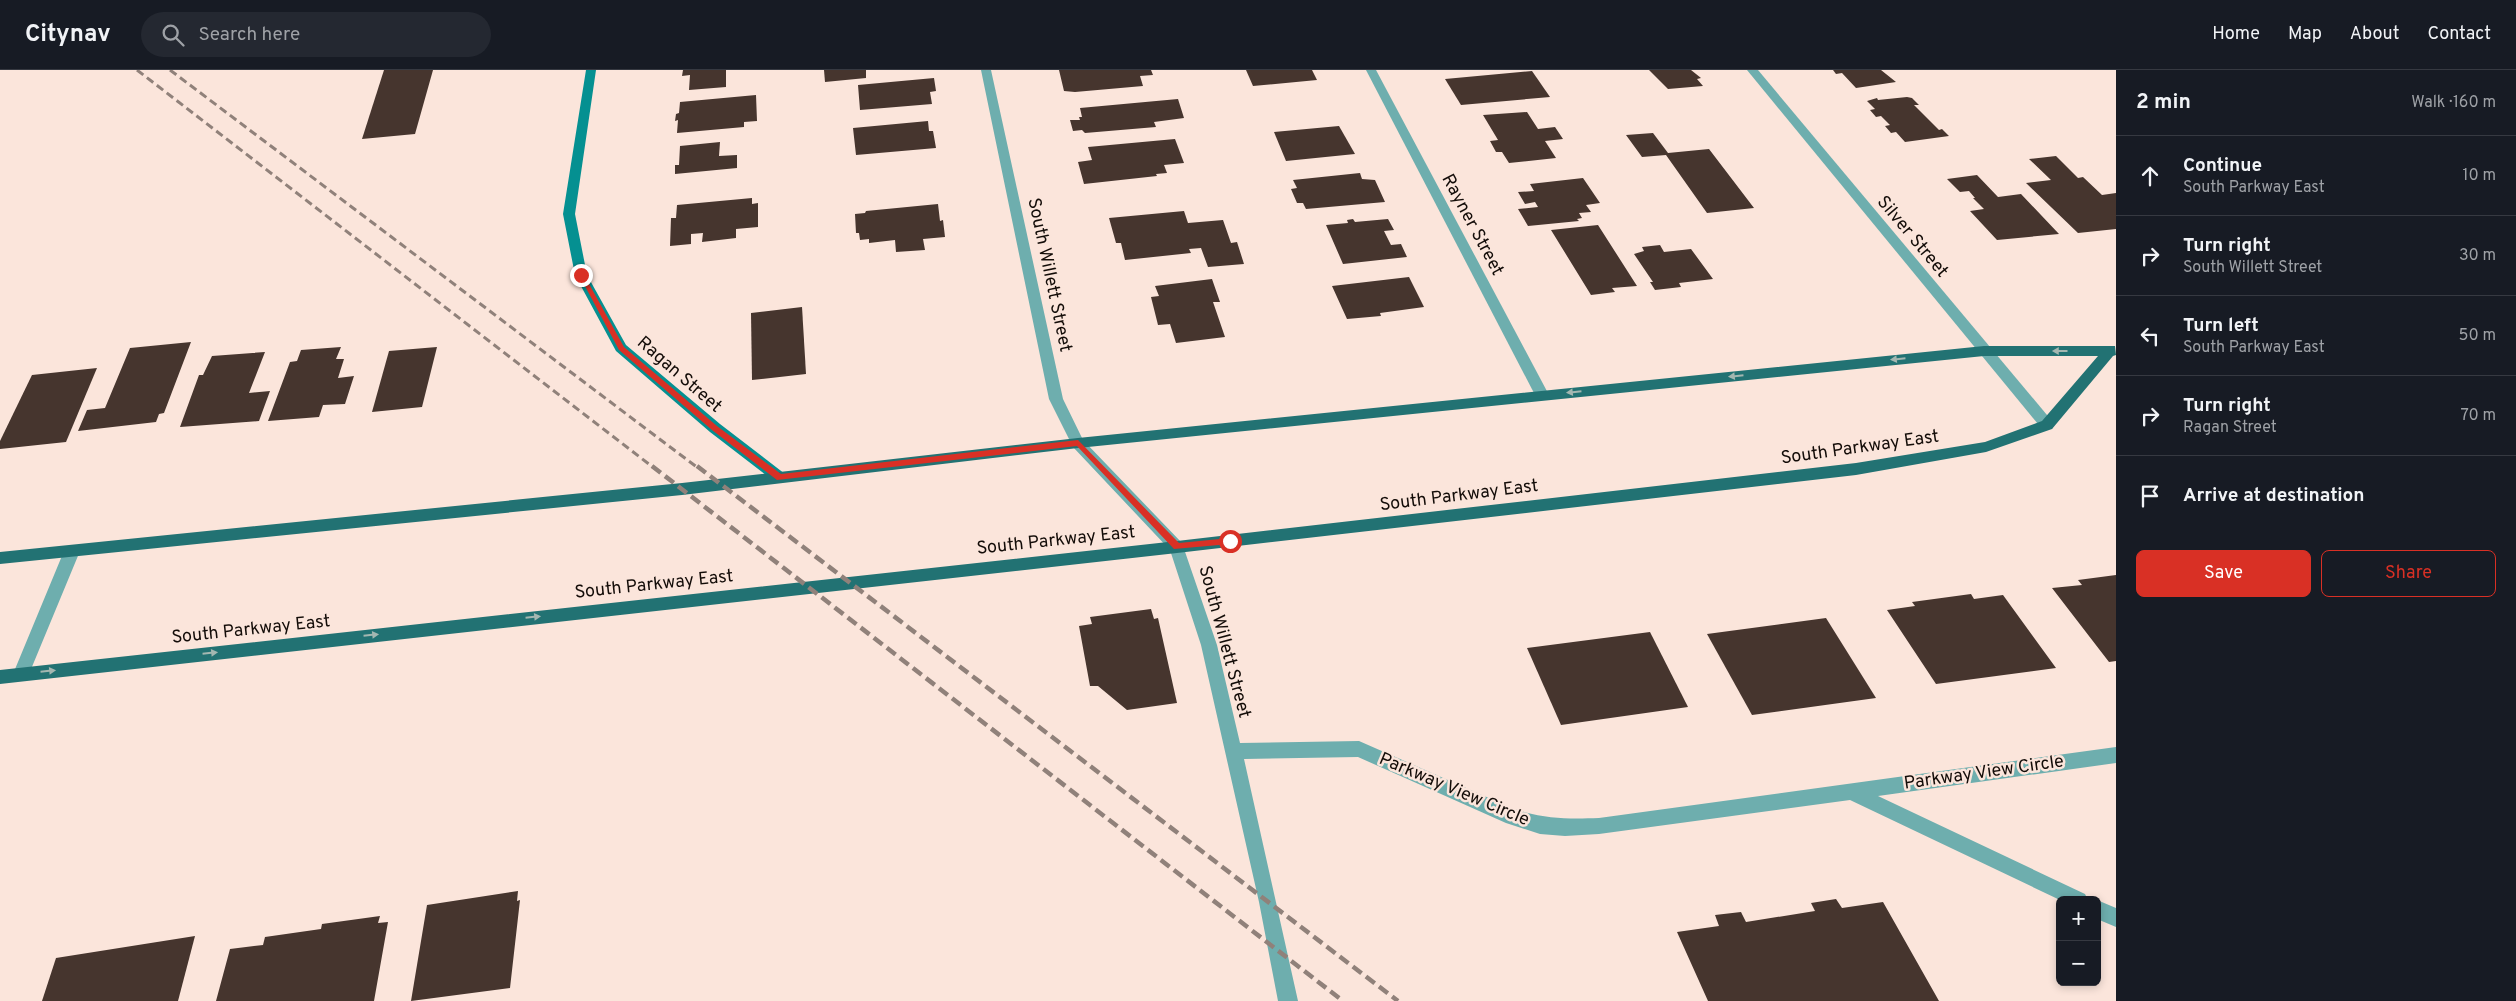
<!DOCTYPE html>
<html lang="en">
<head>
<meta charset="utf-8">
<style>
	:root { --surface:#171b24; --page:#242831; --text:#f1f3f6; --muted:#9ea1a6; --line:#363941; --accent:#d93025 }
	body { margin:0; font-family:Overpass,sans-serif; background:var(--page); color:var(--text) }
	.controls { position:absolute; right:15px; bottom:15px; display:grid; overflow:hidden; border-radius:8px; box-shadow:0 2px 8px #0003 }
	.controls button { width:45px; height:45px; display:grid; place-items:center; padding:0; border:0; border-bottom:1px solid var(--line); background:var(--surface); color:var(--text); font:25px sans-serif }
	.stop { position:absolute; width:15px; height:15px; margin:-11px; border:4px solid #d93025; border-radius:50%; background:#fff }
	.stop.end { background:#d93025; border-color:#fff; box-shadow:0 1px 5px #0008 }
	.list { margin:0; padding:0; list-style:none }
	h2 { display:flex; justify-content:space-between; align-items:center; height:65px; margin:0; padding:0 20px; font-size:21px }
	h2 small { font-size:16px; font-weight:400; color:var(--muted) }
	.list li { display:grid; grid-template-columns:32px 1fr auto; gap:15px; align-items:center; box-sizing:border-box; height:80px; padding:0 20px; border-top:1px solid var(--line) }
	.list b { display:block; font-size:19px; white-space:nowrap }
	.list p { margin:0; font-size:16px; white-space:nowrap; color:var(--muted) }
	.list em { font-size:16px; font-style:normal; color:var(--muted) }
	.actions { display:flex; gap:10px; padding:15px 20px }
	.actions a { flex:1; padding:11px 0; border:1px solid var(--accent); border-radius:8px; text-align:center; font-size:18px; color:var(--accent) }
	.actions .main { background:var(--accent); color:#fff }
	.icon { flex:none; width:28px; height:28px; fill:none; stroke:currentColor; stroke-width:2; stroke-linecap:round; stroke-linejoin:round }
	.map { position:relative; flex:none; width:2116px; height:931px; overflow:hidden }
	header { display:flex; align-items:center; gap:30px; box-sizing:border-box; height:70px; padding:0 25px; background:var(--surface); border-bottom:1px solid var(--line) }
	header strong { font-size:24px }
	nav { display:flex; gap:28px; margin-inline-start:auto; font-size:18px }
	.search { width:350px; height:45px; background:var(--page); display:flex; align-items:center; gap:12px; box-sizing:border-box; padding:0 18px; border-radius:28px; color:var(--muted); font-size:19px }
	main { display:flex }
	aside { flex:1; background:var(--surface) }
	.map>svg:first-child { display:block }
	.building { fill:#46352e }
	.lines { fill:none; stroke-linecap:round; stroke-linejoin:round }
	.lane { fill:#6eaeae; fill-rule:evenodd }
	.street { fill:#6eaeae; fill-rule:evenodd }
	.secondary { fill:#059091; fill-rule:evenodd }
	.primary { fill:#227273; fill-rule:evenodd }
	.rail-far1 { stroke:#90817a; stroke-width:3; stroke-dasharray:8 4.5; stroke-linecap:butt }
	.rail { stroke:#90817a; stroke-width:4.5; stroke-dasharray:11 5.5; stroke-linecap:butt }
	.oneway { fill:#a4b7b1 }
	.route { fill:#d93025 }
	.labels { text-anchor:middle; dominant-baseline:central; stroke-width:5; stroke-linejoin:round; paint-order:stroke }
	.street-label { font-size:18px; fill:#130c08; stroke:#fbe5db }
</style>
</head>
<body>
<header>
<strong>Citynav</strong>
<div class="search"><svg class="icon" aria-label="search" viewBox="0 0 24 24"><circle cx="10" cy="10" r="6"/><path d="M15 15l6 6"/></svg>Search here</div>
<nav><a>Home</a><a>Map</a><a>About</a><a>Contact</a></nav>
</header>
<main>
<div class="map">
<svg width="2116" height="931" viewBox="0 0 2116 931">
	<rect width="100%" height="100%" fill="#fbe5db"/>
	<g class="building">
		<polygon points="384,0 433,0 415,64 362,69"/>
		<polygon points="683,0 726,0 726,17 689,20 690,5 682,6"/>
		<polygon points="824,0 866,0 866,8 825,12"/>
		<polygon points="1059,0 1151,0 1153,5 1140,6 1143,16 1075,22 1064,21"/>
		<polygon points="1246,0 1312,0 1317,10 1253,16"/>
		<polygon points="1649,0 1691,0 1701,8 1697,9 1703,16 1668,19"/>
		<polygon points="1833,0 1881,0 1896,12 1856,18 1842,3 1836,4"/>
		<polygon points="1532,1 1550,27 1461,35 1445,9"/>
		<polygon points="934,8 936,21 930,22 932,34 860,40 858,15"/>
		<polygon points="756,25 757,51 744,52 744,57 677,63 678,50 675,51 676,44 679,43 680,32"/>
		<polygon points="1907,27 1912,28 1919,35 1914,35 1939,60 1942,59 1949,66 1905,72 1896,62 1891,63 1885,56 1890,55 1881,46 1876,47 1870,40 1875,39 1867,31 1877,28 1878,30"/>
		<polygon points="1178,29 1184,48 1154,52 1156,57 1085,63 1082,60 1073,61 1070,50 1080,50 1079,47 1082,47 1080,38"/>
		<polygon points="1527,42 1538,59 1555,57 1563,69 1545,71 1556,88 1509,93 1502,82 1496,82 1490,71 1498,70 1483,45"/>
		<polygon points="928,51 929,61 933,61 936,78 856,85 853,58"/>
		<polygon points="1339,56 1355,84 1286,91 1274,62"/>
		<polygon points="1653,63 1668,83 1709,79 1754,138 1707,143 1666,85 1642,87 1626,65"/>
		<polygon points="1175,69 1184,93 1164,95 1167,103 1156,104 1157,106 1084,114 1078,92 1092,90 1088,77"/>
		<polygon points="720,72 719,86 737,85 737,98 675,104 675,95 679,95 680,76"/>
		<polygon points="2056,86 2078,108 2083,107 2102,125 2116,123 2116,159 2078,163 2026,113 2051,110 2029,89"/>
		<polygon points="1360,103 1362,109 1375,110 1385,132 1306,139 1303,133 1297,133 1291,119 1297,118 1293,110"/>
		<polygon points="1977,105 1998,127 2021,124 2059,164 1997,170 1970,141 1984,139 1973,128 1975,128 1969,121 1960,122 1947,109"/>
		<polygon points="1583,108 1600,133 1586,135 1591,142 1579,143 1582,148 1577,149 1579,151 1528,156 1518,139 1538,137 1535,132 1525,134 1518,122 1534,121 1530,114"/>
		<polygon points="752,128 752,134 758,133 758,157 736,159 736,168 702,172 703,163 691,164 691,174 670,176 671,148 676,148 677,135"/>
		<polygon points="938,134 940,151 943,150 945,167 923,169 925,180 896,182 895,170 869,173 869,169 860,170 859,163 856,163 855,144 865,143 866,141"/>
		<polygon points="1184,141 1188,153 1223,150 1231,173 1237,172 1244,194 1208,197 1201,178 1189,179 1191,183 1125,190 1121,173 1116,173 1109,148"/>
		<polygon points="1353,149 1355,152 1388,149 1394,160 1384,161 1391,175 1401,174 1407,187 1343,194 1326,155 1348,153 1347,150"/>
		<polygon points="1598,155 1637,216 1612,218 1615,222 1591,225 1551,160"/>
		<polygon points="1660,175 1664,182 1691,179 1713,209 1679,213 1681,217 1655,220 1650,212 1653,212 1634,184 1644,181 1642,177"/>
		<polygon points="1409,207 1424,237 1380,243 1381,246 1347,249 1332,216"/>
		<polygon points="1212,209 1220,232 1213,232 1225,267 1176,273 1170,254 1158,255 1151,227 1159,226 1155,216"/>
		<polygon points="802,237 806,304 752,310 751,243"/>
		<polygon points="191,272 164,343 159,344 156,352 78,361 87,340 105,338 130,278"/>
		<polygon points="341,277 336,289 344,289 338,308 354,306 345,334 323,335 319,347 268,351 290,292 297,291 301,280"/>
		<polygon points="437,277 422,337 372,342 389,281"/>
		<polygon points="265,282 249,323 270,321 259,351 180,357 199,305 203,305 212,286"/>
		<polygon points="97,298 66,372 0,379 0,371 32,305"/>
		<polygon points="2116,505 2116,591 2109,592 2052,518 2082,515 2078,510"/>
		<polygon points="1971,524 1974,529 2003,525 2056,598 1936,614 1887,540 1915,536 1912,532"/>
		<polygon points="1151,539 1154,549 1158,548 1177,633 1127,640 1098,616 1090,616 1079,556 1092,554 1090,547"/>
		<polygon points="1826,548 1876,628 1752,645 1707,564"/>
		<polygon points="1650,562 1688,637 1561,655 1527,578"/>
		<polygon points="518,821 517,831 520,830 510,918 411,931 427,835"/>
		<polygon points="1836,829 1842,838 1883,832 1939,931 1708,931 1677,862 1719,856 1715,845 1741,842 1746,852 1815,841 1811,833"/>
		<polygon points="380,846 378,853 388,852 374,931 216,931 230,879 263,875 265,867 321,859 322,854"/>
		<polygon points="195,866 178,931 42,931 56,888"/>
	</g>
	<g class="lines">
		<polygon class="lane" points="72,475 77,477 80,481 29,604 27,609 21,611 15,609 13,604 64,481 67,477"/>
		<g class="street">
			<path d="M981,0H991L1063,329L1083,370L1182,473L1217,575L1240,673L1359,671L1514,739C1545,749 1567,749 1599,748L2116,677V693L1878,726L2085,824L2088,830H2060L1850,730L1599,764L1565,766L1540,764L1506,753L1358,687L1244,689L1298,931H1278L1259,832L1201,575L1170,480L1073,377L1049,329Z"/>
			<polygon points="1366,0 1376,0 1549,325 1547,329 1542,330 1535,325"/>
			<polygon points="1747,0 1758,0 2052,351 2054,355 2052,359 2042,359"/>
			<polygon points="2097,830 2116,838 2116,857 2097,849"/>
		</g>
		<polygon class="secondary" points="586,0 596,0 575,144 587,205 626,275 720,354 785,404 787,408 785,412 775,412 710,362 616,281 575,205 563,144"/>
		<polygon class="primary" points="1984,276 2115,276 2116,285 2113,286 2052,359 1986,382 1856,405 1177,483 0,614 0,600 1177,471 1856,393 1985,372 2042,351 2098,286 1984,286 1078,378 682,425 0,494 0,482 682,413 1078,368"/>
		<g class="rail-far1">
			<polyline points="137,0 654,398"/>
			<polyline points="170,0 698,398"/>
		</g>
		<g class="rail">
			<polyline points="652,396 1343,931"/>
			<polyline points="697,396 1398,931"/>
		</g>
	</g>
	<defs><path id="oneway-solid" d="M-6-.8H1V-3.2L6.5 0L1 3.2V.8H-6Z" transform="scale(1.25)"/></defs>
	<g class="oneway">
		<use href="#oneway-solid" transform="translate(2060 281) rotate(-180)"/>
		<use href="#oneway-solid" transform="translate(1898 289) rotate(174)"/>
		<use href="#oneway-solid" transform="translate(1736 306) rotate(174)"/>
		<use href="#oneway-solid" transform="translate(1574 322) rotate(174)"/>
		<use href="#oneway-solid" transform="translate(533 547) rotate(-6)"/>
		<use href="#oneway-solid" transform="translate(371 565) rotate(-6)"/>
		<use href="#oneway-solid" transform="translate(210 583) rotate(-6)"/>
		<use href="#oneway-solid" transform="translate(48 601) rotate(-6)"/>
	</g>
	<polygon class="route" points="578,203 583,203 624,277 717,356 781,404 1078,370 1179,473 1230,468 1234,471 1230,474 1174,479 1077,376 777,410 712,360 619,280"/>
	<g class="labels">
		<g class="street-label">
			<text transform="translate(1472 155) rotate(62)">Rayner Street</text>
			<text transform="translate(1912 167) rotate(50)">Silver Street</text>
			<text transform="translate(1049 205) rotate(78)">South Willett Street</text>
			<text transform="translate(679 305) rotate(41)">Ragan Street</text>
			<text transform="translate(1860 378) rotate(-8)">South Parkway East</text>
			<text transform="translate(1459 426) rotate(-7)">South Parkway East</text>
			<text transform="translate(1056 471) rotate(-6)">South Parkway East</text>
			<text transform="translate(654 515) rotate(-6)">South Parkway East</text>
			<text transform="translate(251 560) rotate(-6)">South Parkway East</text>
			<text transform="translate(1224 572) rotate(75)">South Willett Street</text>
			<text transform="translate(1984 703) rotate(-8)">Parkway View Circle</text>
			<text transform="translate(1454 720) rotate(23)">Parkway View Circle</text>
		</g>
	</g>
</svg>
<div class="controls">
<button>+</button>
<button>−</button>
</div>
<div class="stop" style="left:1230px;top:471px"></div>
<div class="stop end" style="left:581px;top:205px"></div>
</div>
<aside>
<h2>2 min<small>Walk · 160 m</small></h2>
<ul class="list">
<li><svg class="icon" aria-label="ahead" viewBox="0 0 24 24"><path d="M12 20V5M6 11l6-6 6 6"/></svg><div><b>Continue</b><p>South Parkway East</p></div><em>10 m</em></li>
<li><svg class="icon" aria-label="right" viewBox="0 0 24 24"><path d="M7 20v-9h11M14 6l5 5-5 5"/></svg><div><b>Turn right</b><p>South Willett Street</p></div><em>30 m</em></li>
<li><svg class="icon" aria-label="left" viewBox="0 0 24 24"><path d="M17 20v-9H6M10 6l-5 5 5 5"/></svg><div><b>Turn left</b><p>South Parkway East</p></div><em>50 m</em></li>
<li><svg class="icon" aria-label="right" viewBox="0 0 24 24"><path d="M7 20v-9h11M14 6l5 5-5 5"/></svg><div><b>Turn right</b><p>Ragan Street</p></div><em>70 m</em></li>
<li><svg class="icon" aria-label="arrive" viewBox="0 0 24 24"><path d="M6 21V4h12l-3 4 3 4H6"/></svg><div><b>Arrive at destination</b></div></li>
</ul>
<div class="actions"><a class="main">Save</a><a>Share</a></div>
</aside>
</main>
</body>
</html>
